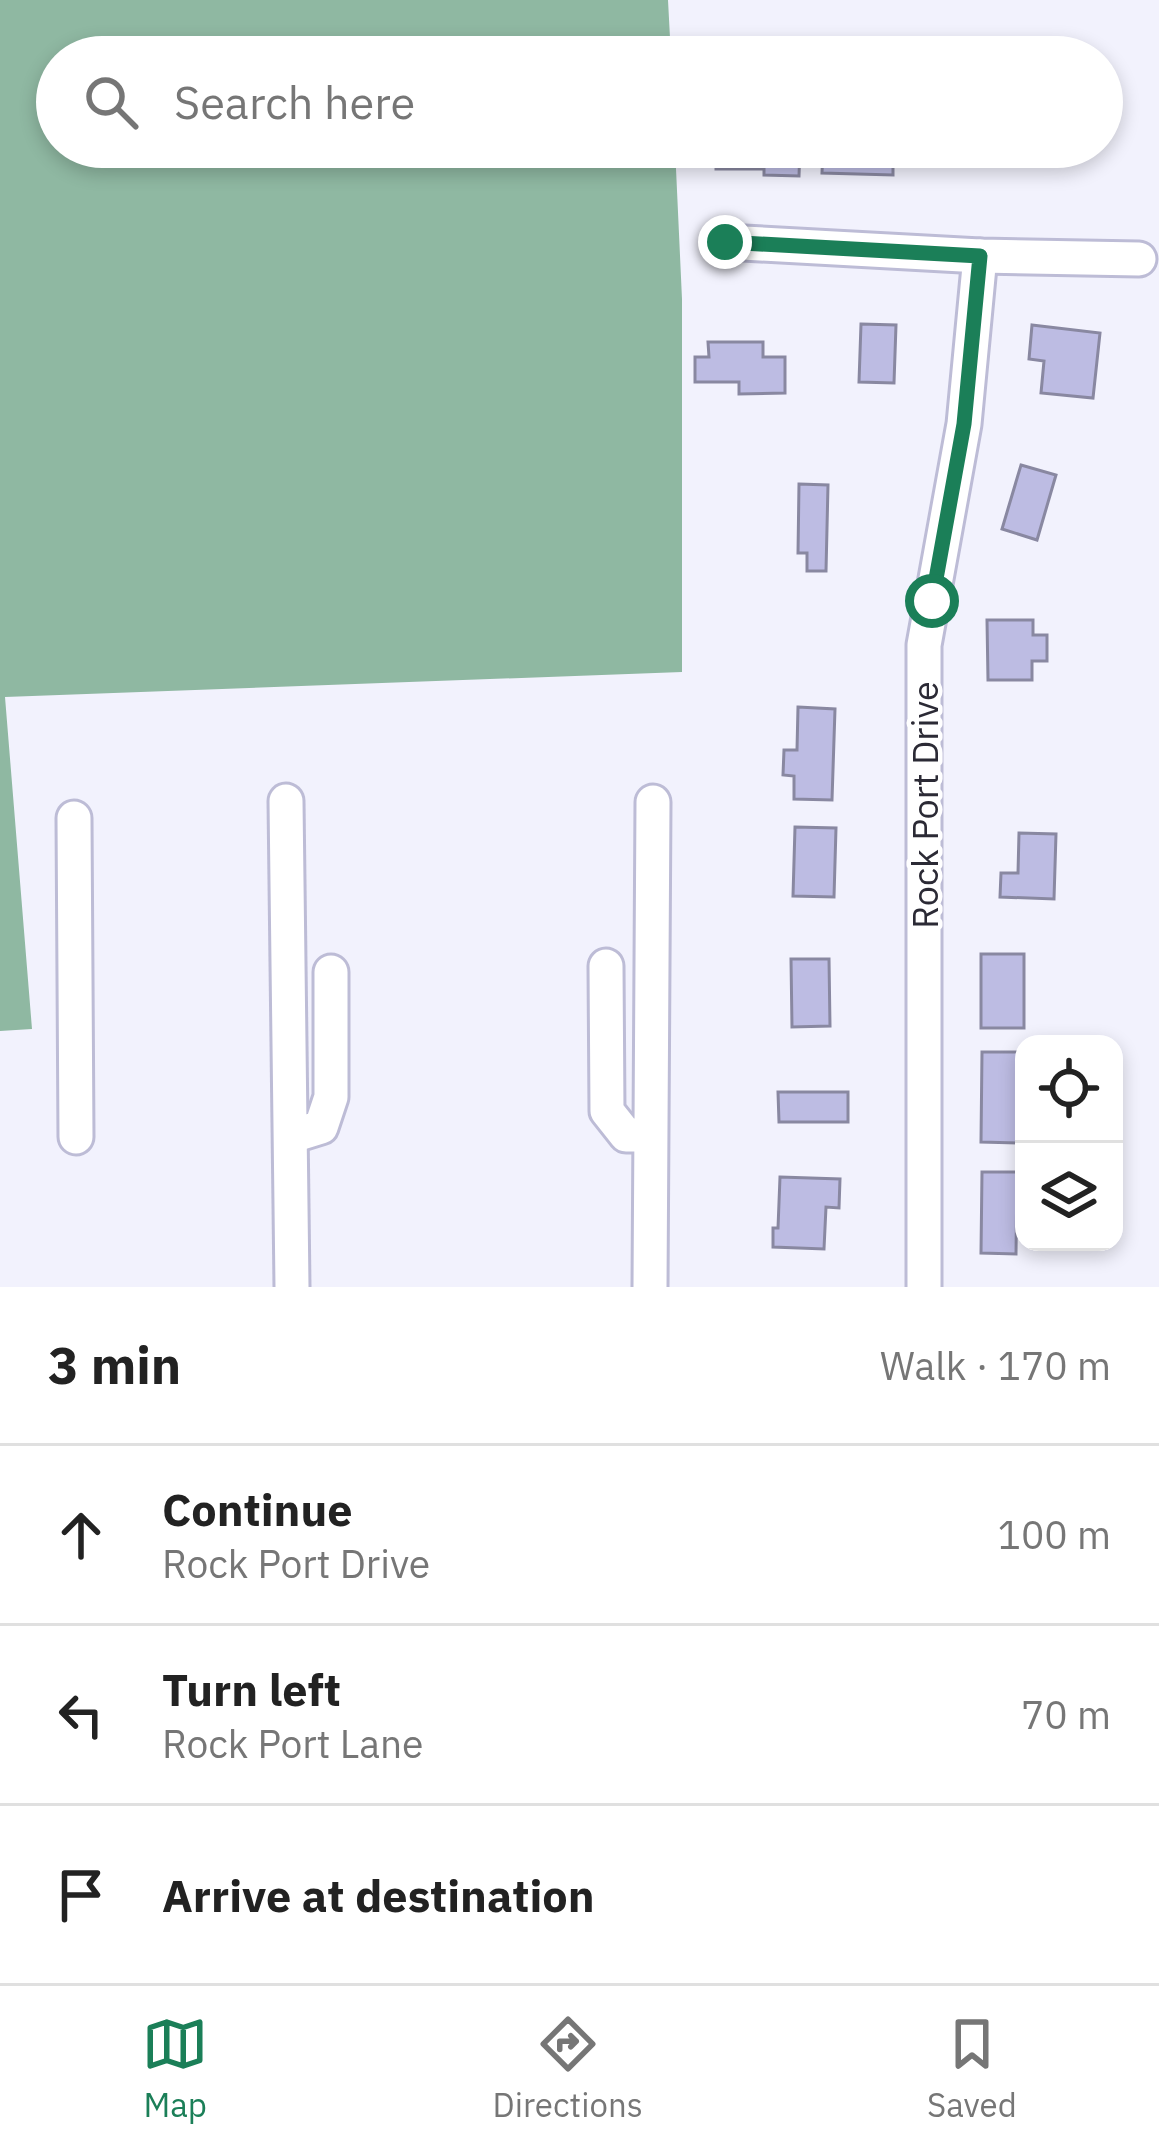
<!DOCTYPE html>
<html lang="en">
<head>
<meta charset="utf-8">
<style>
	:root { --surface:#fff; --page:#f2f2f2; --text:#222; --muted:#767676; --line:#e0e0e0; --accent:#1b7f58 }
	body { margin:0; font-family:"IBM Plex Sans",sans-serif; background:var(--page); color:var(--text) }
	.controls { position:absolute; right:36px; bottom:36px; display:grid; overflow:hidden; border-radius:24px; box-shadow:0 6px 18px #0003 }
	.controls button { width:108px; height:108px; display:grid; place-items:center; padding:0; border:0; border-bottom:3px solid var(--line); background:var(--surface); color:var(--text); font:60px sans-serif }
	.stop { position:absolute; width:36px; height:36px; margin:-27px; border:9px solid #1b7f58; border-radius:50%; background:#fff }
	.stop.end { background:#1b7f58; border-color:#fff; box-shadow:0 3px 12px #0008 }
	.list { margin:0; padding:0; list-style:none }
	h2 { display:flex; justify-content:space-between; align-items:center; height:156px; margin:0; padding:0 48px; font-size:51px }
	h2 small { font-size:39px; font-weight:400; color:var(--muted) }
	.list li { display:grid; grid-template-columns:78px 1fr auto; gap:36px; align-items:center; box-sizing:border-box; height:180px; padding:0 48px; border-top:3px solid var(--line) }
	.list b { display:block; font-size:45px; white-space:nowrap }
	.list p { margin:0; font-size:39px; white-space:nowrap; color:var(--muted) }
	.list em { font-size:39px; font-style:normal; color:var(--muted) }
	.icon { flex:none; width:66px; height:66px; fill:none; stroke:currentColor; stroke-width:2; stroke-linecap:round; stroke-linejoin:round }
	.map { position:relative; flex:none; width:1159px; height:1287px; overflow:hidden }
	.search { position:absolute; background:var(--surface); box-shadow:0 6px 18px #0003; left:36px; right:36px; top:36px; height:132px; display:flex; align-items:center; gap:30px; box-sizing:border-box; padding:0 42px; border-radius:66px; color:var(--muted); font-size:45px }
	.sheet { height:696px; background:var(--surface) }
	nav { display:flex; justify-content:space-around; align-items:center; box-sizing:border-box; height:168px; border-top:3px solid var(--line); background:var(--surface); font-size:33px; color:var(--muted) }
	nav a { display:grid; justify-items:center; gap:6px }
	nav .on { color:var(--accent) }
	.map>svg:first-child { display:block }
	.forest { fill:#8fb8a2 }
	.building { fill:#bdbce3; stroke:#8988a1; stroke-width:3 }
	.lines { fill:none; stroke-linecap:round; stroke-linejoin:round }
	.minor-casing { stroke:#bdbcd6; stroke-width:39 }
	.minor { stroke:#fff; stroke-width:33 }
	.route { stroke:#1b7f58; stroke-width:15 }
	.labels { text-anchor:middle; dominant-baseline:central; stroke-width:9; stroke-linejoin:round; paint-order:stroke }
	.street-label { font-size:36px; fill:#2b2a35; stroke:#fff }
</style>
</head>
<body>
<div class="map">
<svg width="1159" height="1287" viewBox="0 0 1159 1287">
	<rect width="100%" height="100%" fill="#f2f2fd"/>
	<polygon class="forest" points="0,0 668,0 671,57 57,57 57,147 675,147 682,299 682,672 5,697 32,1029 0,1031"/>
	<g class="building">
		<polygon points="716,147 800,147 799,176 764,175 764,169 716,169"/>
		<polygon points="823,147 893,147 893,175 822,173"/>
		<polygon points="861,324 896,325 894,383 859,382"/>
		<polygon points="1032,325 1100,333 1093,398 1041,393 1044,361 1029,359"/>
		<polygon points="708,342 763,342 763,357 785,357 785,393 739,394 739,382 695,382 695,357 709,357"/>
		<polygon points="1021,465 1056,475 1037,540 1002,529"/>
		<polygon points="799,484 828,485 826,571 807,571 807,553 798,553"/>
		<polygon points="987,620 1033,620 1033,635 1047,635 1047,661 1032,661 1032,680 988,680"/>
		<polygon points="798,707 835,709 832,800 794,799 794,776 783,775 784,750 797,750"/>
		<polygon points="795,827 836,828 834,897 793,896"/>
		<polygon points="1019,833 1056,834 1054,899 1000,897 1001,873 1018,873"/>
		<rect x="981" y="954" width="43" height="74"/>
		<polygon points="791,959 829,959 830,1026 792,1027"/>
		<polygon points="982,1052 1020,1052 1019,1143 981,1142"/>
		<polygon points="778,1092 848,1092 848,1122 779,1122"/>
		<polygon points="982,1172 1017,1172 1016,1254 981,1253"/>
		<polygon points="780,1177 840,1179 839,1208 826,1207 824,1249 773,1247 773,1228 778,1228"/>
	</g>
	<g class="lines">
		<g class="minor-casing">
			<g id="minor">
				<polyline points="725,242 980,256 1139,259"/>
				<polyline points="286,801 292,1287"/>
				<polyline points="74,818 76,1137"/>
				<polyline points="606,966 607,1111 626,1135 650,1135"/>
				<polyline points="292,1136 321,1127 331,1097 331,972"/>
				<polyline points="650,1287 653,802"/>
				<polyline points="924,1287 924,645 964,424 980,256"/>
			</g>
		</g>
		<use href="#minor" class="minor"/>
	</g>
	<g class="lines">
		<polyline class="route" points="725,242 980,256 964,424 932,601"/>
	</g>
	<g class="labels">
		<g class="street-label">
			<text transform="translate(924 805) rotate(-90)">Rock Port Drive</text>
		</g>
	</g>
</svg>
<div class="controls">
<button><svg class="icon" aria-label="locate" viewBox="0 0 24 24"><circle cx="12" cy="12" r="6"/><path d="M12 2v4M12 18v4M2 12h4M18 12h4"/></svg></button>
<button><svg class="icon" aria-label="layers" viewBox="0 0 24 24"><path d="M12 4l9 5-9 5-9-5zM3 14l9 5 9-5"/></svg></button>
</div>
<div class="stop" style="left:932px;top:601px"></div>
<div class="stop end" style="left:725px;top:242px"></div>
<div class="search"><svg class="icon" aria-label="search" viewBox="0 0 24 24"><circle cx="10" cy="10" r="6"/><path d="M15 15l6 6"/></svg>Search here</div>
</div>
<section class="sheet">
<h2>3 min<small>Walk · 170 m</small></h2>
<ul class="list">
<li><svg class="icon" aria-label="ahead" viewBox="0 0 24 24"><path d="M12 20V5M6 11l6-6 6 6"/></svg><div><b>Continue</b><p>Rock Port Drive</p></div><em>100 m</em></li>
<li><svg class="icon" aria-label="left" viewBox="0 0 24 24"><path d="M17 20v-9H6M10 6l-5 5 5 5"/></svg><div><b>Turn left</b><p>Rock Port Lane</p></div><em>70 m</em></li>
<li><svg class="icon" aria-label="arrive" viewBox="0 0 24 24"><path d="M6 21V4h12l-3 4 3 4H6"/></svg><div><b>Arrive at destination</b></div></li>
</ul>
</section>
<nav>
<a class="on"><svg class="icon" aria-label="map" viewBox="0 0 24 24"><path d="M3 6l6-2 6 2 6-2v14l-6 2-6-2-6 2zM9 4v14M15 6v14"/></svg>Map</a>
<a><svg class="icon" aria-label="directions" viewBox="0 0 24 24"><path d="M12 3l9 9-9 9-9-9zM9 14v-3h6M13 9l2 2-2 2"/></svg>Directions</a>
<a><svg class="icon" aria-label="saved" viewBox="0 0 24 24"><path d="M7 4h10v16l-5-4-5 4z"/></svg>Saved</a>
</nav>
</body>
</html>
